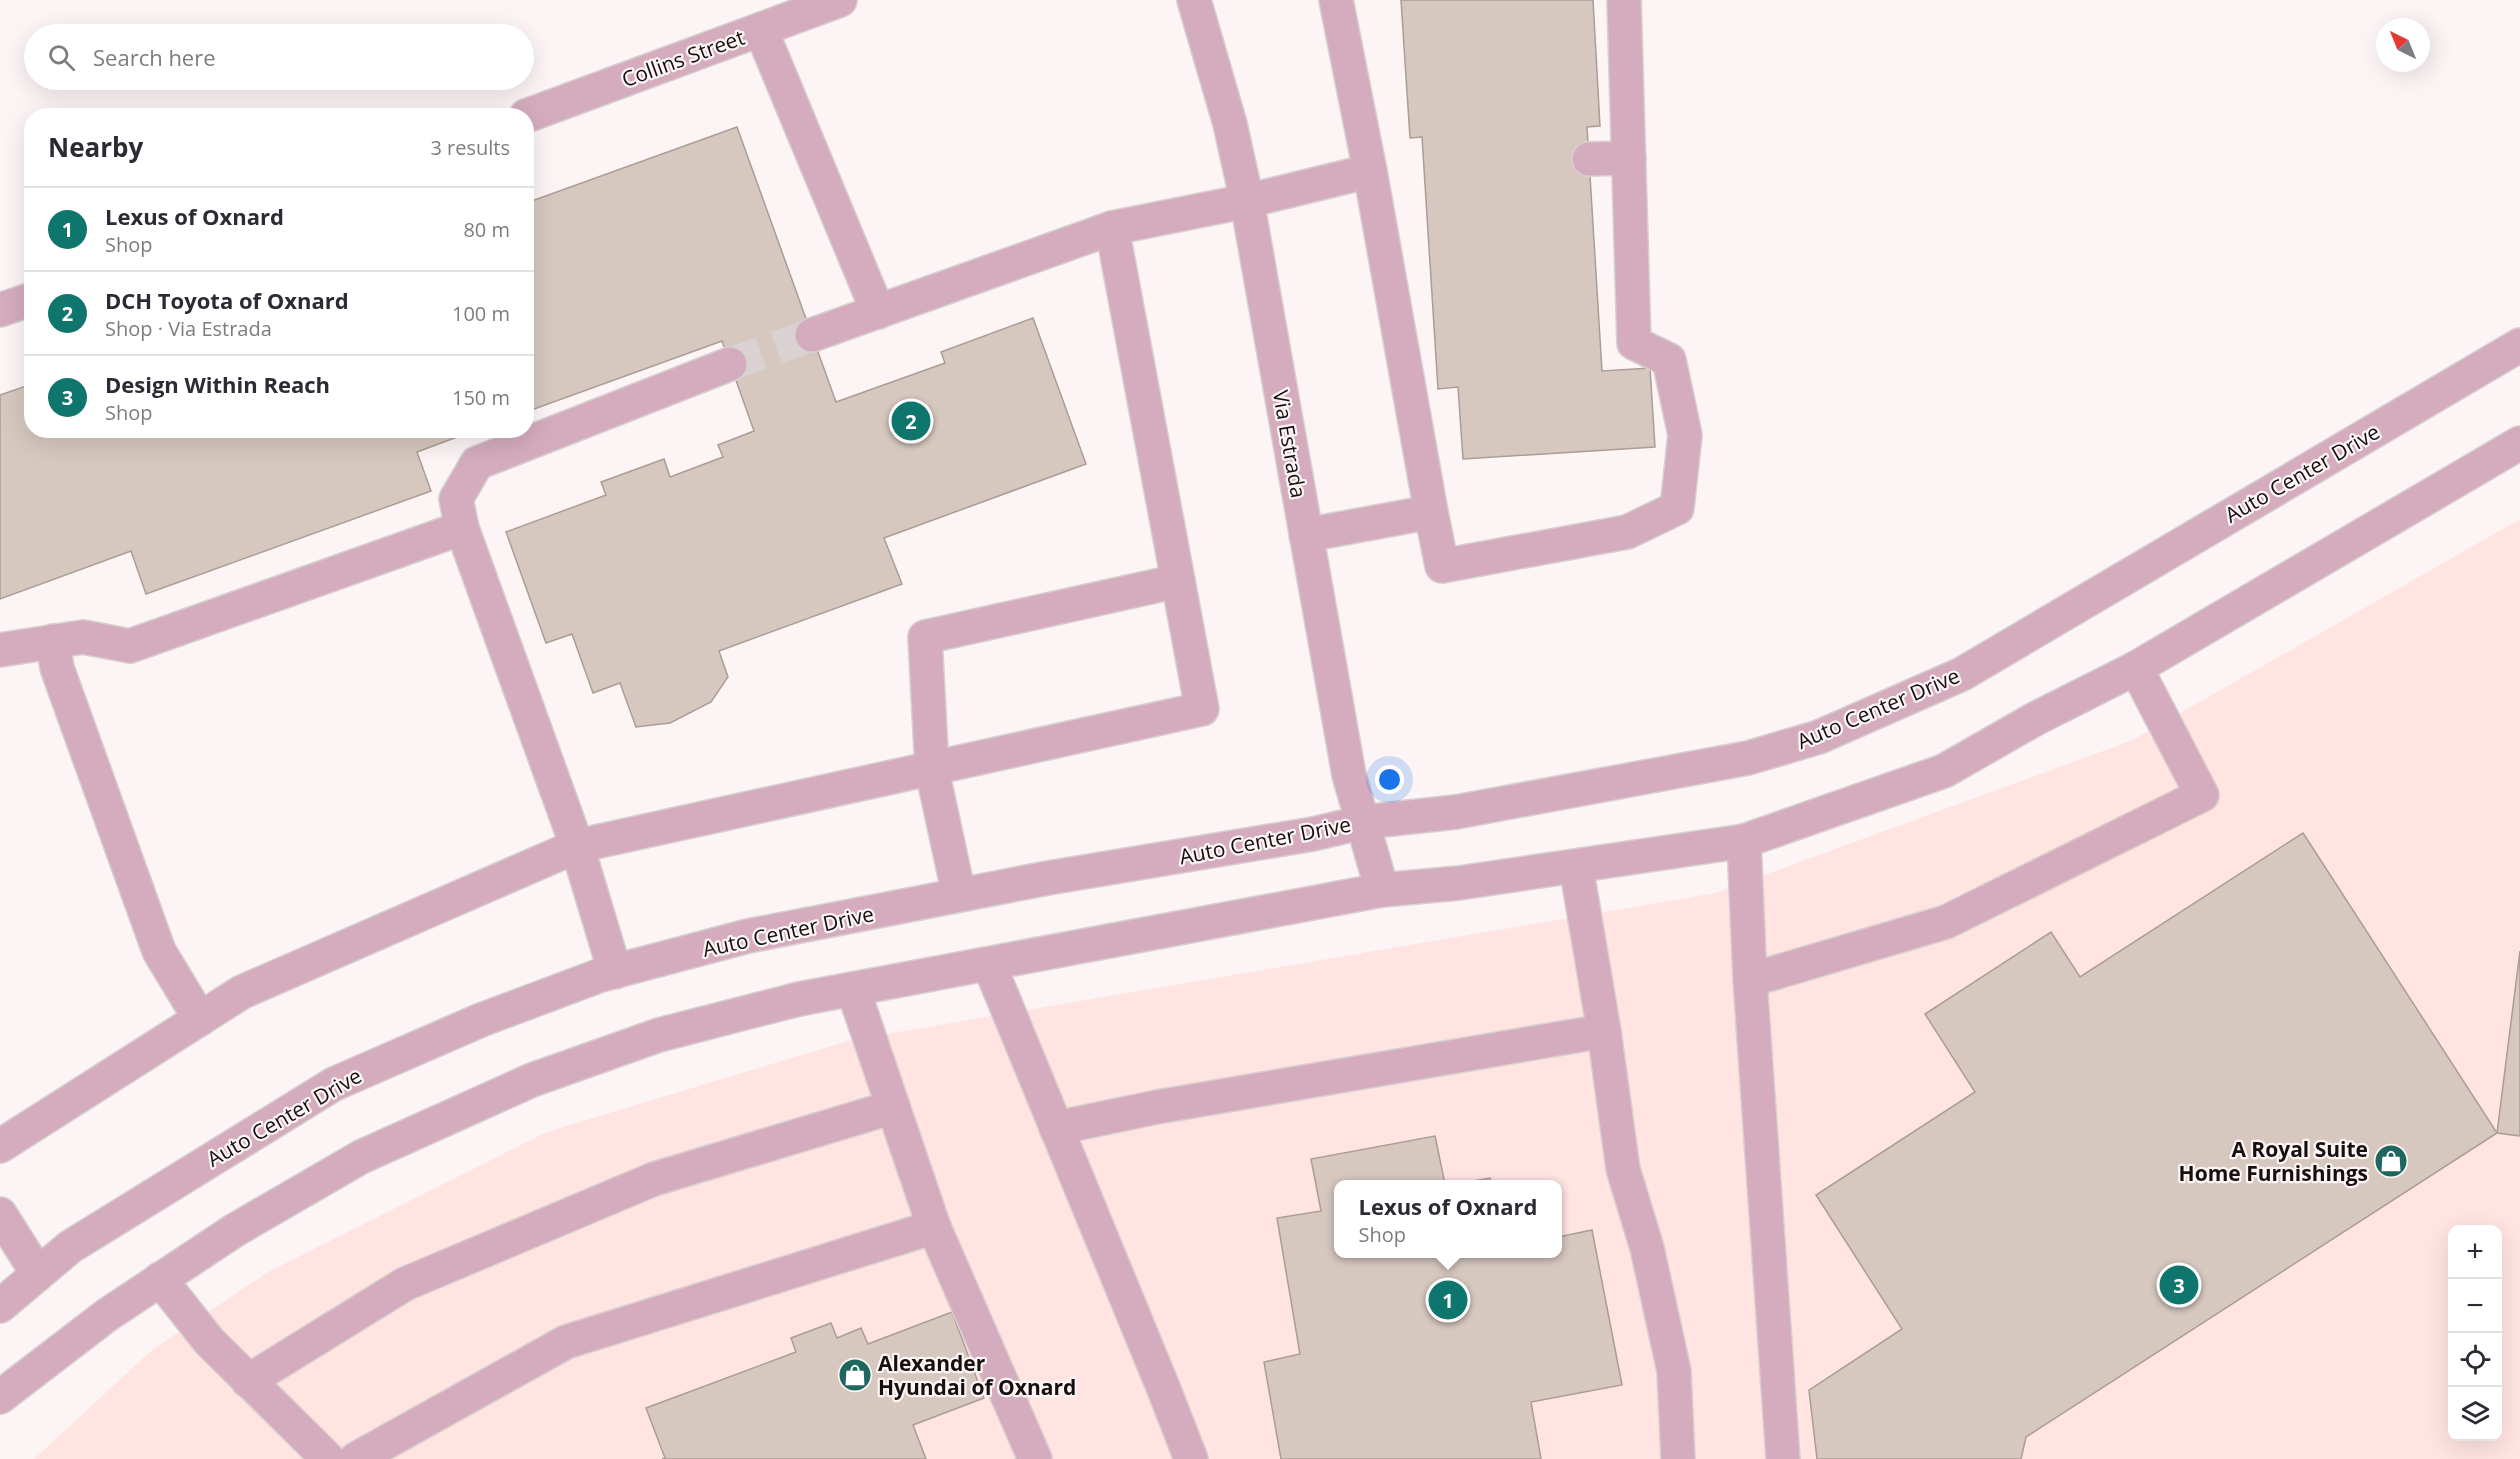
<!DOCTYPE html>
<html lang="en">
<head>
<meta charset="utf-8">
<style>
	:root { --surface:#fff; --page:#f7f7f7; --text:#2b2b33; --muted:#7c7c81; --line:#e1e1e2; --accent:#0f766e }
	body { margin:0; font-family:"Open Sans",sans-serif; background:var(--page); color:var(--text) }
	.controls { position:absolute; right:18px; bottom:18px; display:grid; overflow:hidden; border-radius:12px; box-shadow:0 6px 24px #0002 }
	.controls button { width:54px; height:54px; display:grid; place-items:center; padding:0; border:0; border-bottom:2px solid var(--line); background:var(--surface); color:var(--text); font:30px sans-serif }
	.compass { position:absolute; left:2376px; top:18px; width:54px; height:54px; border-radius:50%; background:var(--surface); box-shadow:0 6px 24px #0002; rotate:317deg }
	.you { position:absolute; left:1390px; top:780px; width:21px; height:21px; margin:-15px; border:4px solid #fff; border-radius:50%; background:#1a73e8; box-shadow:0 0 0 9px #1a73e833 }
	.badge { display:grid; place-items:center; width:39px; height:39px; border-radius:50%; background:var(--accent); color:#fff; font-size:20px; font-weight:700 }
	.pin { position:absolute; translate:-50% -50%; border:3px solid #fff; box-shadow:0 2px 6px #0006 }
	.popup { position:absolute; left:1334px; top:1180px; width:228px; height:78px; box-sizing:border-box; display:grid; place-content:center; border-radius:12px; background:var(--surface); filter:drop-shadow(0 2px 4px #0005); font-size:20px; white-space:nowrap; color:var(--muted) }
	.popup b { font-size:22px; color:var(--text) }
	.popup::after { content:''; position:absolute; left:50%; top:100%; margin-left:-12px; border:12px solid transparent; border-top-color:var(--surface) }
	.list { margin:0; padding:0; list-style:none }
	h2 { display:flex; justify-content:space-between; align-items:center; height:78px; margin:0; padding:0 24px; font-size:26px }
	h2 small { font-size:20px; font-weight:400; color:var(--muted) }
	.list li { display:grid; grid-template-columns:39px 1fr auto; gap:18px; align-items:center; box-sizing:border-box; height:84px; padding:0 24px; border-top:2px solid var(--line) }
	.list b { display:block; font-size:22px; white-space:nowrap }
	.list p { margin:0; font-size:20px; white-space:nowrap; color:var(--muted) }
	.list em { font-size:20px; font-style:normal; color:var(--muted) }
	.icon { flex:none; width:33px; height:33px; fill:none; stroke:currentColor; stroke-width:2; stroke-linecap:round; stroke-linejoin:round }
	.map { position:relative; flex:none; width:2520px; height:1459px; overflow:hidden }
	.search { position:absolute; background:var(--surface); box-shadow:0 6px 24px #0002; left:24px; top:24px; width:510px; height:66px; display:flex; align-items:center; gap:15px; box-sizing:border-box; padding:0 21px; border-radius:33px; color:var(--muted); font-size:22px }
	.panel { position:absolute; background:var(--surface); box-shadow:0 6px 24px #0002; left:24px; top:108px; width:510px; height:330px; border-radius:24px }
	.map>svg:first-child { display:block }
	.built { fill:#ffe4e2; fill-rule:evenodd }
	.building { fill:#d6c8bf; stroke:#aa9d95; stroke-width:1.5 }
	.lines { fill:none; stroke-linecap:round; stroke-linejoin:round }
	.minor-tunnel { stroke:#dad2d2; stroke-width:33; stroke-dasharray:33 16; stroke-linecap:butt }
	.minor-casing { stroke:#d8d0d0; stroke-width:36 }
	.minor { stroke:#d4acbe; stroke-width:33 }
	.labels { text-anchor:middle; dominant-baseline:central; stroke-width:4.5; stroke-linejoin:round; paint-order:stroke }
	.street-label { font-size:21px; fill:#150f0f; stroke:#fdf5f5 }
	.poi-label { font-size:21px; font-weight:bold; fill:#150f0f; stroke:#fdf5f5; text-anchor:end }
</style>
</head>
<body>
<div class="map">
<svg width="2520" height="1459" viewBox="0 0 2520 1459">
	<rect width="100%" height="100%" fill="#fdf5f5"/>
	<path class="built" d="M2520,519V1459H34L152,1350L268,1272L547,1132L851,1040L1715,893L2133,740ZM1338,1184H1558V1254H1338ZM2452,1230H2498V1436H2452Z"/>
	<g class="building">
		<polygon points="1401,0 1593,0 1600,126 1587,127 1602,371 1650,368 1655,447 1463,459 1458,387 1438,389 1422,137 1410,138"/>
		<polygon points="737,127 836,402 945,363 941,352 1033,318 1086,464 884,538 902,584 719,651 728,677 711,702 670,723 636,727 620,683 593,693 572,634 546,643 506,532 606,495 601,482 664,459 670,477 723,457 718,445 754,431 722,341 526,412 526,203"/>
		<polygon points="32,384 32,430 476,430 417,452 431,491 146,594 131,551 0,599 0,395"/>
		<polygon points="2303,833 2497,1133 2026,1437 2021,1459 1817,1459 1809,1390 1902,1329 1816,1195 1975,1092 1925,1014 2051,932 2080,977"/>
		<polygon points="2520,951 2520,1136 2497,1133"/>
		<polygon points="1435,1136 1445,1184 1338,1184 1338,1254 1558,1254 1558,1237 1592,1230 1622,1385 1531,1402 1541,1459 1281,1459 1264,1362 1300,1354 1277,1218 1321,1211 1311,1159"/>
		<polygon points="1490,1178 1491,1184 1456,1184"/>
		<polygon points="952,1312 984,1398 913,1425 926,1459 662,1459 665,1458 646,1408 796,1352 791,1338 831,1323 837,1338 861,1328 868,1344"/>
	</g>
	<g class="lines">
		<polyline class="minor-tunnel" points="730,364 812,335"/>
		<g class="minor-casing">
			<g id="minor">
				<polyline points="1194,0 1230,124 1247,201 1349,775 1382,890"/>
				<polyline points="761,30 878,312"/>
				<polyline points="526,116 840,0"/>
				<polyline points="1589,159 1629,158"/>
				<polyline points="1370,171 1431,512"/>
				<polyline points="0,310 32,299"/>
				<polyline points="812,335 1112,228"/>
				<polyline points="462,528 456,499 477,463 730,364"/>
				<polyline points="1306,535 1431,512 1442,566 1627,532 1677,508 1685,435 1669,360 1634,343 1624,0"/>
				<polyline points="53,641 57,668 159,951 200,1019"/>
				<polyline points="0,650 83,637 130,646 462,528 577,846 615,972"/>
				<polyline points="1744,841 1750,980 1783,1459"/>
				<polyline points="1576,866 1604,1031 1623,1169 1647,1248 1674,1371 1678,1459"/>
				<polyline points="959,895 932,770 925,637 1178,581"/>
				<polyline points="989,964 1165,1392 1191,1459"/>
				<polyline points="1750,980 1946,922 2202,795 2136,668"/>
				<polyline points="853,989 934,1227 1035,1459"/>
				<polyline points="1056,1128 1157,1107 1604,1031"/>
				<polyline points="0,1146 242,992 577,846 1202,709 1112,228 1247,201 1370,171 1336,0"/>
				<polyline points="0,1214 38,1274"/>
				<polyline points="160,1279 209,1341 328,1459"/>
				<polyline points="0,1306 70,1247 334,1084 481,1020 601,975 748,936 1048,878 1313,834 1364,822 1456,812 1748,758 1819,737 1962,674 2520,345"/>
				<polyline points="248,1381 405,1284 654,1179 893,1107"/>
				<polyline points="0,1397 107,1315 235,1230 361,1157 532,1080 659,1035 799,999 1382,890 1459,883 1744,841 1944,771 2035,719 2136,668 2520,443"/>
				<polyline points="356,1459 566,1342 934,1227"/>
			</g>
		</g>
		<use href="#minor" class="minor"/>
	</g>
	<defs>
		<g id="shop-disc" transform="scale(1.725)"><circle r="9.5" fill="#1d675e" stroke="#fdf5f5"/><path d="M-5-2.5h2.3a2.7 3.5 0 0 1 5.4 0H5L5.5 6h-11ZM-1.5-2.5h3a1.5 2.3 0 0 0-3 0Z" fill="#fff"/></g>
	</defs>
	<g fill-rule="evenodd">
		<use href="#shop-disc" x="2391" y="1161"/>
		<use href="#shop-disc" x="855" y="1375"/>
	</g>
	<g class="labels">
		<g class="street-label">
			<text transform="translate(683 58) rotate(-20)">Collins Street</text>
			<text transform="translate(1290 444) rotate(80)">Via Estrada</text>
			<text transform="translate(2302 473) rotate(-30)">Auto Center Drive</text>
			<text transform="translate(1878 708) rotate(-23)">Auto Center Drive</text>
			<text transform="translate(1265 840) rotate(-11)">Auto Center Drive</text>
			<text transform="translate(788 931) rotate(-12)">Auto Center Drive</text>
			<text transform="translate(284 1117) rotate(-30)">Auto Center Drive</text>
		</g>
		<g class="poi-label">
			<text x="2368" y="1149">A Royal Suite<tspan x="2368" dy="24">Home Furnishings</tspan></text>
			<text x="878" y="1363" text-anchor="start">Alexander<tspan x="878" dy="24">Hyundai of Oxnard</tspan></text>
		</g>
	</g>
</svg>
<div class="controls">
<button>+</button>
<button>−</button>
<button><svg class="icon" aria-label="locate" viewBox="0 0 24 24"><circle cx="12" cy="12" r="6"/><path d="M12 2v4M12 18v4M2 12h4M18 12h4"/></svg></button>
<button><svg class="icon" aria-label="layers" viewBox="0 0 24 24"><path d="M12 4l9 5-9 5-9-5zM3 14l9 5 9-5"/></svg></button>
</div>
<svg class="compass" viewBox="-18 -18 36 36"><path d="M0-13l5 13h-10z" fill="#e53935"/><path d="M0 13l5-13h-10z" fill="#7c7c81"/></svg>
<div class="you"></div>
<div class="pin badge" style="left:1448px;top:1300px">1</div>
<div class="popup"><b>Lexus of Oxnard</b>Shop</div>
<div class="pin badge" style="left:911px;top:421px">2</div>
<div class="pin badge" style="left:2179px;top:1285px">3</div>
<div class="search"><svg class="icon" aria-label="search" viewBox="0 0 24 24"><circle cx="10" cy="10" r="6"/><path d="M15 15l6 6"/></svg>Search here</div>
<section class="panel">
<h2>Nearby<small>3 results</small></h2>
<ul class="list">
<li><span class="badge">1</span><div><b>Lexus of Oxnard</b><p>Shop</p></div><em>80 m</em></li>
<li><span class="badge">2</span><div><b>DCH Toyota of Oxnard</b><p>Shop · Via Estrada</p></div><em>100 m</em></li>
<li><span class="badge">3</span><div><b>Design Within Reach</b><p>Shop</p></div><em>150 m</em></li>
</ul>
</section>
</div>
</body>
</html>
